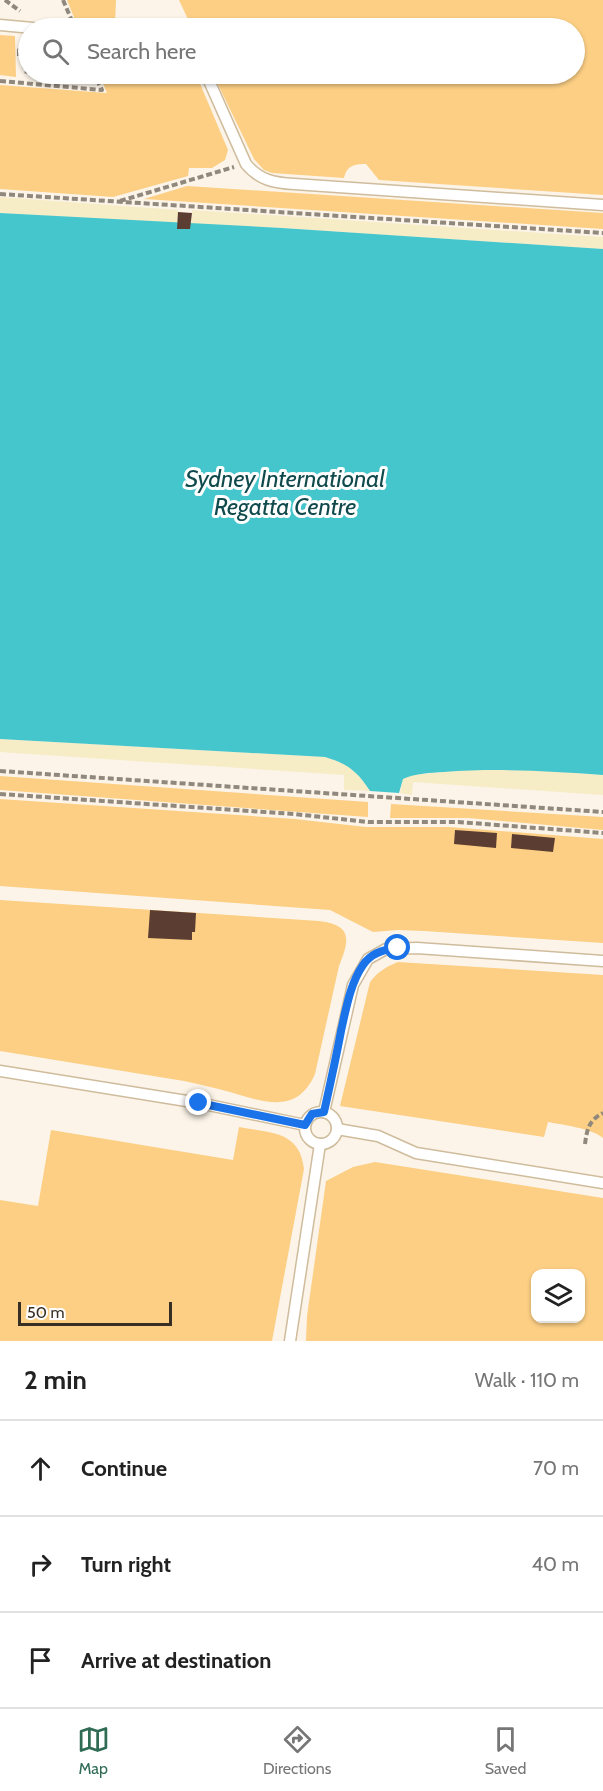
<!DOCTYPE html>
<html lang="en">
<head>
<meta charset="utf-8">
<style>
	:root { --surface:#fff; --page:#f6f6f6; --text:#222; --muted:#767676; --line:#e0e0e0; --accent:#306b55 }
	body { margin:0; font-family:Cabin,sans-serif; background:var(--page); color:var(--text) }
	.controls { position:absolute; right:18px; bottom:18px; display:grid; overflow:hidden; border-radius:12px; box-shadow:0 2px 4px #0004 }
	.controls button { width:54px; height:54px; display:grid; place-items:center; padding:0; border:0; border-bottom:2px solid var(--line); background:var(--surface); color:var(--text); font:30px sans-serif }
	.scale { position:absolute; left:18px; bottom:15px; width:154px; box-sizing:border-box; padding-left:6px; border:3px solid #372f23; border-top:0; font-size:16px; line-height:21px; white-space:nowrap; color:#372f23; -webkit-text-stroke:4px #fff; paint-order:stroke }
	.stop { position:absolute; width:18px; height:18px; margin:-14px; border:4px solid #1a73e8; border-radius:50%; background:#fff }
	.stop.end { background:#1a73e8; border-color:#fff; box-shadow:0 2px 6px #0008 }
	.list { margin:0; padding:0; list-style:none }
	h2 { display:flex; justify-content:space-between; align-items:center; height:78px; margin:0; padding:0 24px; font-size:26px }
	h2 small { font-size:20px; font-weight:400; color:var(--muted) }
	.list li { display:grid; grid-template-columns:39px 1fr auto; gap:18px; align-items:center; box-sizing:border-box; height:96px; padding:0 24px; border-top:2px solid var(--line) }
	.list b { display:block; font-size:22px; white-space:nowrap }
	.list em { font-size:20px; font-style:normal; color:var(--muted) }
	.icon { flex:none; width:33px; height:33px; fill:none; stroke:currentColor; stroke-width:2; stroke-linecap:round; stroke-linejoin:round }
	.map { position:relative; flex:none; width:603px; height:1341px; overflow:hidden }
	.search { position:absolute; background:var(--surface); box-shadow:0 2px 4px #0004; left:18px; right:18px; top:18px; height:66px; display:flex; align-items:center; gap:15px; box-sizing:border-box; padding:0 21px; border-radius:33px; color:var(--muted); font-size:22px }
	.sheet { height:366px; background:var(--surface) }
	nav { display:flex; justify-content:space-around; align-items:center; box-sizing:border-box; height:84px; border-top:2px solid var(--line); background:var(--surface); font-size:16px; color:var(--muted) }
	nav a { display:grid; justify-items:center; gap:3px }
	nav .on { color:var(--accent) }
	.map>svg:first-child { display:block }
	.green { fill:#fccf84; fill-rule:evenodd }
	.sand { fill:#f6ecc6 }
	.water { fill:#45c6cd }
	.building { fill:#5c3d32 }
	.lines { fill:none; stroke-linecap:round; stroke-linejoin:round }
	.lane-casing { stroke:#cfbc9d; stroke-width:13 }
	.path { stroke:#90887c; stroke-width:4; stroke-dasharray:6 3; stroke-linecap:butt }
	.lane { stroke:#fff; stroke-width:10 }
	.route { stroke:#1a73e8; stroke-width:8 }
	.labels { text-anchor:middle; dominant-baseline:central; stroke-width:6; stroke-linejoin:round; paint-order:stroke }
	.water-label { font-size:24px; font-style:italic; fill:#114a4d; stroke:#fff }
</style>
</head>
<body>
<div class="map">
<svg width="603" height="1341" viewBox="0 0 603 1341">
	<rect width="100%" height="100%" fill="#fcf4e8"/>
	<g class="green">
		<polygon points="67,0 116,0 115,23 75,20"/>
		<path d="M179,0H603V195L379,180L366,164C355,164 347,165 344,178L272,173L264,170L254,159L213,74H574V28H192Z"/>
		<polygon points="0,35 15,36 16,77 0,75"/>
		<polygon points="99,74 196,74 228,150 225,160 212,168 189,168 188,176 113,197 0,189 0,85 107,93"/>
		<polygon points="187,186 603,213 603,229 144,199"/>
		<polygon points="0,776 368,802 368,817 0,790"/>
		<polygon points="0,799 295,819 366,827 449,827 603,839 603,943 424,931 398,930 373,932 330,910 0,886"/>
		<polygon points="391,804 603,817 603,830 468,818 390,818"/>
		<path d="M0,900L319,921C352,925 350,939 339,966L315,1074C297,1115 264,1102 230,1092C215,1088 199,1084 184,1081L0,1051Z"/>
		<path d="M398,962L603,975V1138C591,1128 563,1125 548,1122L544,1137L340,1106L370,982C378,972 385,967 398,962Z"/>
		<path d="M239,1127C269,1133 300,1130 304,1169L272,1341H0V1200L38,1206L51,1130L233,1160Z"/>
		<path d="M375,1162L603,1198V1341H306L307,1316L326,1181L353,1167ZM536,1274H580V1318H536Z"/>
	</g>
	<g class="sand">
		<polygon points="0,197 178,210 178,223 0,213"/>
		<polygon points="192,210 603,237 603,249 282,228 191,224"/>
		<path d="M0,739L325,757C348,764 357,771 370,791L344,790V775L0,752Z"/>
		<polygon points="467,770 538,770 603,775 603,795 413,782 412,795 400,793 403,779 411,775"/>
	</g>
	<path class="water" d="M0,213L282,228L603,249V775C550,771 497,768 444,772C430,773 416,773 403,779L399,793L370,791C357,771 348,764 325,757L0,739Z"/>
	<g class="building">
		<polygon points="178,212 192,213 190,229 177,229"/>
		<polygon points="455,830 497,833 496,848 454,844"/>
		<polygon points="512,834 555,838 553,852 511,848"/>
		<polygon points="150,910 196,913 195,932 192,932 192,940 148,938"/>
	</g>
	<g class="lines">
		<g class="lane-casing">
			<g id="lane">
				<polyline points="0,25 33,28"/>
				<path d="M206,74L246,164C259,180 274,183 294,184L603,205"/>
				<polyline points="0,1071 199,1103 305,1125"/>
				<circle cx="321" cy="1128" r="16"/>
				<polyline points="324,1112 353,985 368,959 386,949 417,948 603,961"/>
				<polyline points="337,1129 378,1136 416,1153 603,1183"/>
				<polyline points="290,1341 320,1144"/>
			</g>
		</g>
		<g class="path">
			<polyline points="5,0 20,11"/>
			<polyline points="63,0 75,28"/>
			<polyline points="28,51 19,50 19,56 28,57"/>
			<polyline points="28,66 25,66 24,71 28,72"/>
			<polyline points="40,74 97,81"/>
			<polyline points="0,81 102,90 94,74"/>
			<polyline points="0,194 603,233"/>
			<polyline points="120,201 234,167"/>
			<polyline points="0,771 603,812"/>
			<polyline points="0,794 294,814 368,822 458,822 603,833"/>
			<path d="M585,1144C587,1129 589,1120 603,1113"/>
		</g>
		<use href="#lane" class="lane"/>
	</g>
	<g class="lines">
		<path class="route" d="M199,1103L305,1125L312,1114L324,1112C330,1085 336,1058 341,1031C346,1009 350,984 363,965C371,953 384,949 398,948"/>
	</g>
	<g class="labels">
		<g class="water-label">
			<text x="285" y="478">Sydney International<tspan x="285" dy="28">Regatta Centre</tspan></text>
		</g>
	</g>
</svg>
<div class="controls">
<button><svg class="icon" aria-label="layers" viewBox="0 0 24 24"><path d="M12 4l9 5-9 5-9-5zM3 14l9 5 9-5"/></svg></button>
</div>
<div class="scale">50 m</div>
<div class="stop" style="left:398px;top:948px"></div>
<div class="stop end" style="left:199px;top:1103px"></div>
<div class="search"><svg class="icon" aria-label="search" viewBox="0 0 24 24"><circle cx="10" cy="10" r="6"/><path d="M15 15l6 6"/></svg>Search here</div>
</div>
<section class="sheet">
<h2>2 min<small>Walk · 110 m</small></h2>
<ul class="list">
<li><svg class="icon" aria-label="ahead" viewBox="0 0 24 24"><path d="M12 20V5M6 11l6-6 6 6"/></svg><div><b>Continue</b></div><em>70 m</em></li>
<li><svg class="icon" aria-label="right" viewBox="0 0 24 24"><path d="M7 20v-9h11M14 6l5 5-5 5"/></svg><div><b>Turn right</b></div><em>40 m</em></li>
<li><svg class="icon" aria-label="arrive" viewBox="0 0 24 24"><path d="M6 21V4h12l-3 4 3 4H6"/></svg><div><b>Arrive at destination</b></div></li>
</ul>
</section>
<nav>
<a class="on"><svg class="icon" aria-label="map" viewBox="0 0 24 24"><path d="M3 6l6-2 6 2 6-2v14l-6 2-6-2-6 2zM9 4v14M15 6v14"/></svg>Map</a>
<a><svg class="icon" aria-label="directions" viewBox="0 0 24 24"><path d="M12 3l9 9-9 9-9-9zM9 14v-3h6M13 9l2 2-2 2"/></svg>Directions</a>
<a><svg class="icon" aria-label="saved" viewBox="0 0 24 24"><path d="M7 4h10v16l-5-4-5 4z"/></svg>Saved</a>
</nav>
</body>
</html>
